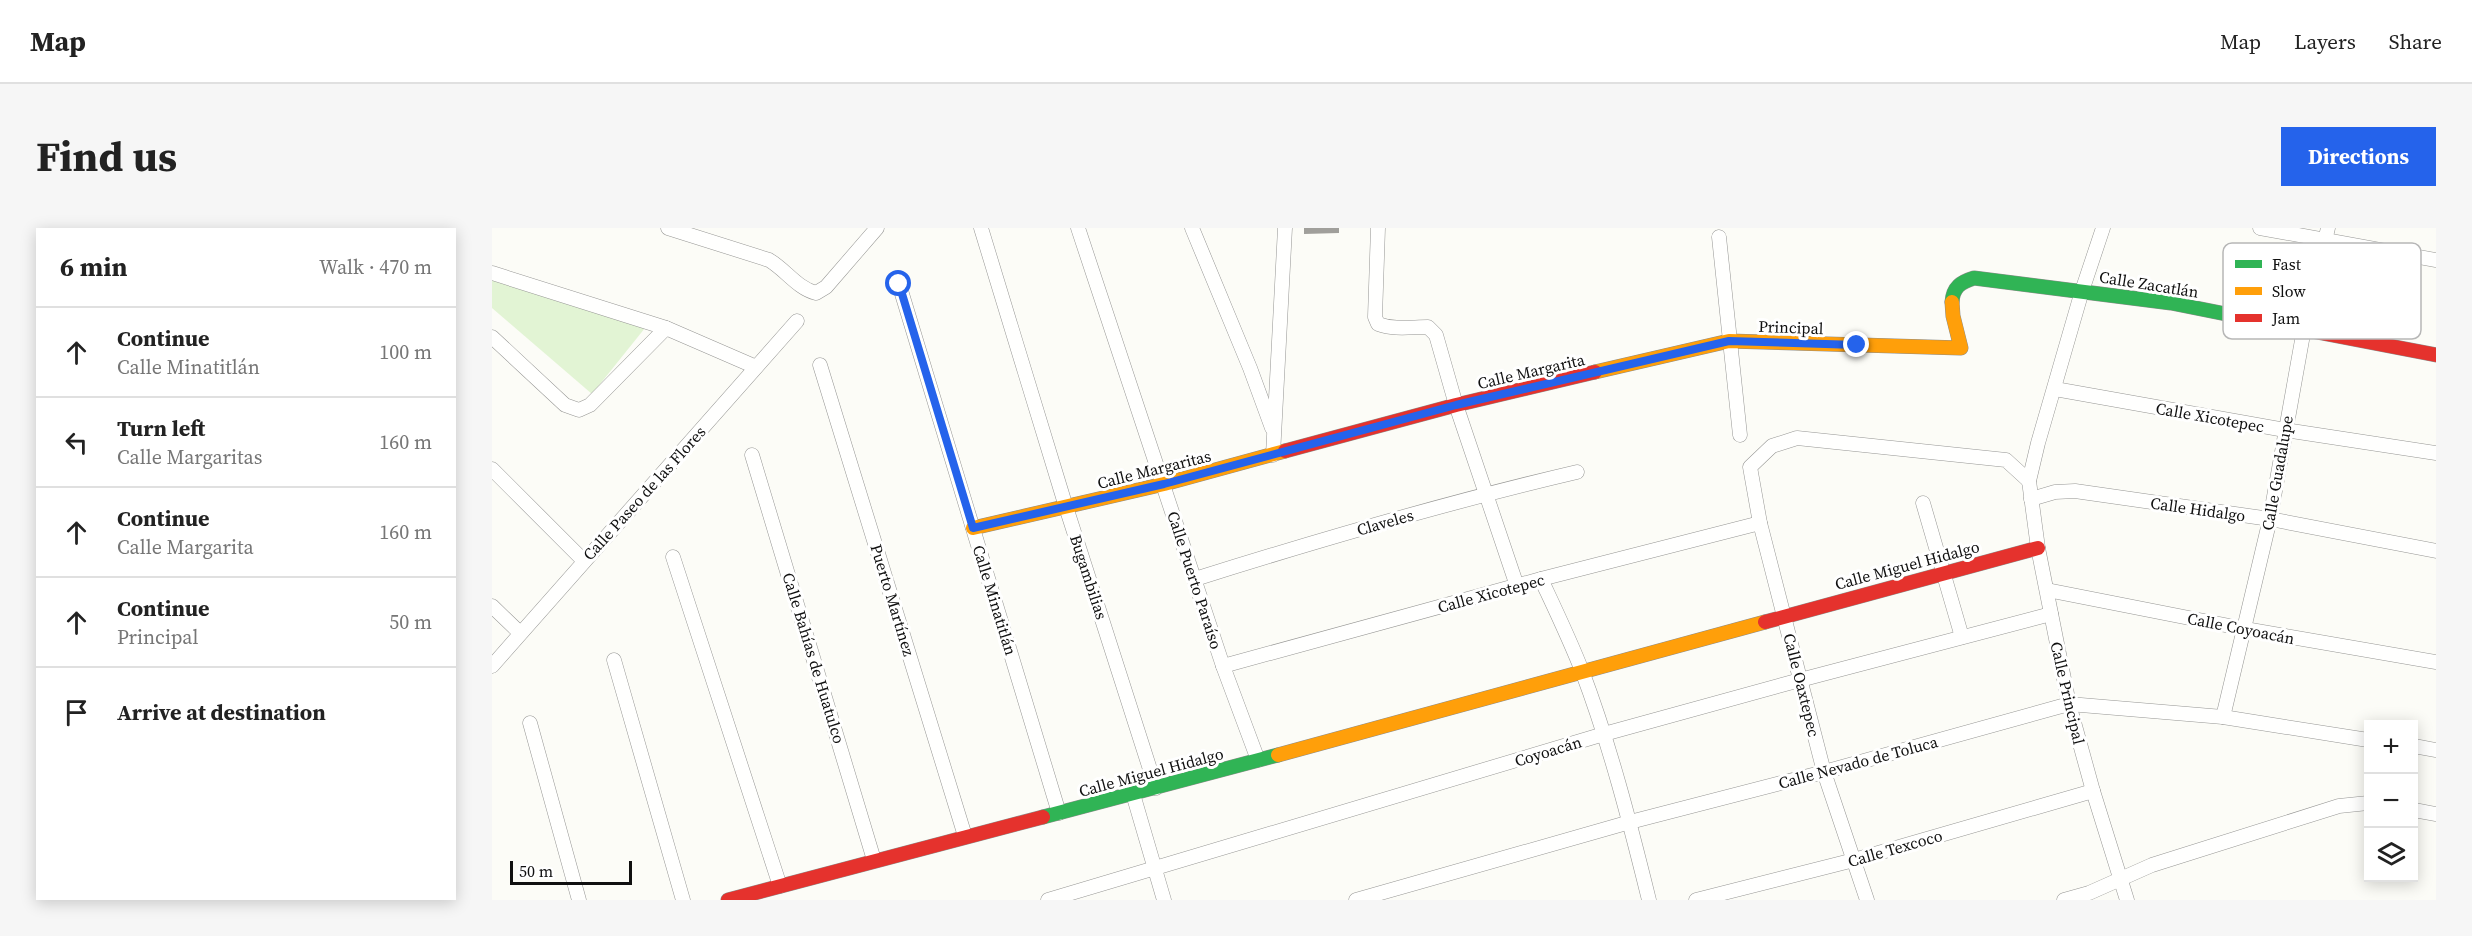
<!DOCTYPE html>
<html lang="en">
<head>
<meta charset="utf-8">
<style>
	:root { --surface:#fff; --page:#f6f6f6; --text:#222; --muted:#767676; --line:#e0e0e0; --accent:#2563eb }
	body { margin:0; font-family:"Source Serif 4",serif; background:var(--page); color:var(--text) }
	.controls { position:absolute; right:18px; bottom:18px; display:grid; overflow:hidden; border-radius:0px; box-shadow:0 3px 15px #0003 }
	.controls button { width:54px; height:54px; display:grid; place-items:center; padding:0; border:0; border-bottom:2px solid var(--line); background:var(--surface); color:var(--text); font:30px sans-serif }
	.scale { position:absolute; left:18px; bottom:15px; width:122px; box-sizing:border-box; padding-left:6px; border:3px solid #101010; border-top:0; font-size:16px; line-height:21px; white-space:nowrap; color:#101010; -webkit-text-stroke:4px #fff; paint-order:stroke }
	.stop { position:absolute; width:18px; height:18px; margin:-14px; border:4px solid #2563eb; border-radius:50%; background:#fff }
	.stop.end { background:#2563eb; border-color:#fff; box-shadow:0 2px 6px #0008 }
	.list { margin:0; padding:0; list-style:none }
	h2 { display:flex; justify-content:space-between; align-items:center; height:78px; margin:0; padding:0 24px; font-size:26px }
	h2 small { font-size:20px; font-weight:400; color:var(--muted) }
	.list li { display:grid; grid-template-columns:39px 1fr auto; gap:18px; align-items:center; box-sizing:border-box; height:90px; padding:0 24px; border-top:2px solid var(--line) }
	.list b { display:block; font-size:22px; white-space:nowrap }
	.list p { margin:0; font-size:20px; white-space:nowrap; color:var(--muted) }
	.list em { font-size:20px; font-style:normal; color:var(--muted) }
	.icon { flex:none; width:33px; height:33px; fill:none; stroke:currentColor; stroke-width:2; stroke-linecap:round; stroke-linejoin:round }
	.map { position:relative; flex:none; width:1944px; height:672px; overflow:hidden; border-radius:0px }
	header { display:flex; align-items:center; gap:36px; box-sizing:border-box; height:84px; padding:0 30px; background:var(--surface); border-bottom:2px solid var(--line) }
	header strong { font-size:28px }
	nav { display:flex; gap:33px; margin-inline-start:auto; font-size:21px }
	.intro { display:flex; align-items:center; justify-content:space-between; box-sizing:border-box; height:144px; padding:0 36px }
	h1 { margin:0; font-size:42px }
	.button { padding:15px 27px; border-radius:0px; background:var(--accent); color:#fff; font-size:21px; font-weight:700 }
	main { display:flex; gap:36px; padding:0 36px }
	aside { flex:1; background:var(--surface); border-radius:0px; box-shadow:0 3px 15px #0003 }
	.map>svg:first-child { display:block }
	.green { fill:#e2f4d4 }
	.building { fill:#a09f9b }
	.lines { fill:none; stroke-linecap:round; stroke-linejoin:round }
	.street-casing { stroke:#969694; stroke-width:15 }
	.fast-casing { stroke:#8d8d8b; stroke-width:15 }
	.slow-casing { stroke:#8d8d8b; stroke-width:15 }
	.jam-casing { stroke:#8d8d8b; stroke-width:15 }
	.street { stroke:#fffffe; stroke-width:14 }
	.fast { stroke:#30b455; stroke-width:14 }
	.slow { stroke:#ff9f0a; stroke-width:14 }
	.jam { stroke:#e5322d; stroke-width:14 }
	.route { stroke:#2563eb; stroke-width:8 }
	.labels { text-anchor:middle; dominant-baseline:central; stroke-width:6; stroke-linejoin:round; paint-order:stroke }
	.street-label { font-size:16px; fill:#101010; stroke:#fff }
	.key { fill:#fff; stroke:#b7b7b7; stroke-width:1.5 }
	.key-label { font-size:16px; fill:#101010 }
</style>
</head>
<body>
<header>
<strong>Map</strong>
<nav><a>Map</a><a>Layers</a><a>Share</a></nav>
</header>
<div class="intro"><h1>Find us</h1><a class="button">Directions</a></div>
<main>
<aside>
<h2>6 min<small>Walk · 470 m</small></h2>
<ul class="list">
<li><svg class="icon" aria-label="ahead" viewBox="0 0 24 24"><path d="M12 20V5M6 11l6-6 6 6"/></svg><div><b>Continue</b><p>Calle Minatitlán</p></div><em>100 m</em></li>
<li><svg class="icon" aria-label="left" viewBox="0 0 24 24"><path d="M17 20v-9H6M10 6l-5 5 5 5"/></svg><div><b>Turn left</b><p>Calle Margaritas</p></div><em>160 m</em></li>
<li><svg class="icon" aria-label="ahead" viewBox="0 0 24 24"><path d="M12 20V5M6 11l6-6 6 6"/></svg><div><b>Continue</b><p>Calle Margarita</p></div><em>160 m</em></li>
<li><svg class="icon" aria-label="ahead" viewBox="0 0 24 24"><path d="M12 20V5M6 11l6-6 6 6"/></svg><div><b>Continue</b><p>Principal</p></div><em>50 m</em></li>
<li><svg class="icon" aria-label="arrive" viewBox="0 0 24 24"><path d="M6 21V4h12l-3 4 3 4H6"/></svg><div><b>Arrive at destination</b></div></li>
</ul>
</aside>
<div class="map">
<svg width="1944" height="672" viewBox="0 0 1944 672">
	<rect width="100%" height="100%" fill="#fcfcf7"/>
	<polygon class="green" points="0,50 153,100 100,166 0,80"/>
	<polygon class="building" points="812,0 847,0 847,5 812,6"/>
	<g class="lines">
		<g class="street-casing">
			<g id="street">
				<path d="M176,0L277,32C294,42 305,60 324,65L334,59L385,0"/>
				<polyline points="489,0 574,279 664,560"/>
				<polyline points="586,0 731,438 766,532"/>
				<polyline points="700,0 758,140 780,200"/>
				<path d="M886,0L883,89L886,96C902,102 919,99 936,99L944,107L964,177L1025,358"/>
				<polyline points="1611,0 1590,63 1546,215 1537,253 1546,320 1577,476 1601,563 1635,672"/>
				<polyline points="1768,0 1944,32"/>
				<polyline points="1227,9 1248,207"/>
				<polyline points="0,45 174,100 264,139"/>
				<polyline points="407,56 567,585"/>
				<polyline points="0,109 73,177 87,182 98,177 174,100"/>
				<polyline points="328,137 473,608"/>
				<polyline points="1563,161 1793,202 1944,225"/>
				<polyline points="260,227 382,632"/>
				<polyline points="781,227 793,0"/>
				<polyline points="0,241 92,333"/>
				<polyline points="1539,271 1563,264 1583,263 1778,291 1944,323"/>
				<polyline points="1431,275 1470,409"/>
				<polyline points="181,329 288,658"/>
				<path d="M703,351C830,311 957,274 1085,244"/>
				<path d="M1049,351C1063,381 1078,412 1090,443C1118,517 1138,595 1157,672"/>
				<polyline points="1555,362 1753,401 1944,434"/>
				<polyline points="0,378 28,405"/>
				<polyline points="122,432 191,672"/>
				<polyline points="0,438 305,93"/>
				<polyline points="731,438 1049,351 1268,295"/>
				<polyline points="1731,489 1778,291 1812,101 1836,0"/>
				<polyline points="38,495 87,672"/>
				<polyline points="1922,518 1944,522"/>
				<polyline points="641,566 672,672"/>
				<polyline points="1922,582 1944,586"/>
				<polyline points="556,672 1112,506 1308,452 1559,386"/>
				<polyline points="864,672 1138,594 1332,544 1577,476 1731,489 1876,512"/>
				<polyline points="1204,672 1362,632 1601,563"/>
				<polyline points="1375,672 1332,544 1268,295 1258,239 1280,218 1305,210 1514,232 1537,253"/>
				<polyline points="1572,672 1597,665 1660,637 1847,578 1876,575"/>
			</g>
		</g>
		<g class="fast-casing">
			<g id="fast">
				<path d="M1460,74C1461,59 1469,54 1482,50L1679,75L1809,101"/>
				<polyline points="551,589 786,527"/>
			</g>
		</g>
		<g class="slow-casing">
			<g id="slow">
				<polyline points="1103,144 1237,113 1469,120 1461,88 1460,74"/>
				<polyline points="481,300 672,256 793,223"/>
				<polyline points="786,527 1273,394"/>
			</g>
		</g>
		<g class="jam-casing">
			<g id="jam">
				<polyline points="1809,101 1944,127"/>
				<polyline points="793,223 964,177 1103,144"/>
				<polyline points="1273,394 1546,320"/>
				<polyline points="236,672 551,589"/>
			</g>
		</g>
		<use href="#street" class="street"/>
		<use href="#fast" class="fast"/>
		<use href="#slow" class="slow"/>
		<use href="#jam" class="jam"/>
	</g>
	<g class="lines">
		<polyline class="route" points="407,56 481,300 672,256 964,177 1237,113 1365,117"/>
	</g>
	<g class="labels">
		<g class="street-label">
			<text transform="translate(1657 56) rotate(9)">Calle Zacatlán</text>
			<text transform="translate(1299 99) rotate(2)">Principal</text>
			<text transform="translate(1039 143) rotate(-13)">Calle Margarita</text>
			<text transform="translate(1718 189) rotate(10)">Calle Xicotepec</text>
			<text transform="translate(662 241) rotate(-14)">Calle Margaritas</text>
			<text transform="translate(1785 245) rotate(-80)">Calle Guadalupe</text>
			<text transform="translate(152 265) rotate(-48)">Calle Paseo de las Flores</text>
			<text transform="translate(1706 281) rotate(8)">Calle Hidalgo</text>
			<text transform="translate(893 294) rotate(-16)">Claveles</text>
			<text transform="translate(1415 337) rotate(-15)">Calle Miguel Hidalgo</text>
			<text transform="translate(597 349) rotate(72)">Bugambilias</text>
			<text transform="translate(703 352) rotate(72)">Calle Puerto Paraíso</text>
			<text transform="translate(999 365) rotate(-15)">Calle Xicotepec</text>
			<text transform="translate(401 372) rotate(73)">Puerto Martínez</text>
			<text transform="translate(503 372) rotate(73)">Calle Minatitlán</text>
			<text transform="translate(1749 400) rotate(11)">Calle Coyoacán</text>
			<text transform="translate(322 430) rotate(73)">Calle Bahías de Huatulco</text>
			<text transform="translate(1310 457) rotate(76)">Calle Oaxtepec</text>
			<text transform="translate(1576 465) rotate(77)">Calle Principal</text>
			<text transform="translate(1056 523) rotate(-17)">Coyoacán</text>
			<text transform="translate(1366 534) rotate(-15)">Calle Nevado de Toluca</text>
			<text transform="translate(659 544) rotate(-15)">Calle Miguel Hidalgo</text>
			<text transform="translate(1403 620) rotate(-16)">Calle Texcoco</text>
		</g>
	</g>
	<rect x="1731" y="15" width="198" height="96" rx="9" class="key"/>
	<rect x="1743" y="32" width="27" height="8" fill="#30b455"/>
	<rect x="1743" y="59" width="27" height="8" fill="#ff9f0a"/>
	<rect x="1743" y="86" width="27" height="8" fill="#e5322d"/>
	<g class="key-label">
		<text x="1780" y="42">Fast</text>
		<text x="1780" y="69">Slow</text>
		<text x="1780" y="96">Jam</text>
	</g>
</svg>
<div class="controls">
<button>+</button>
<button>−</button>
<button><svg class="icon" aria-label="layers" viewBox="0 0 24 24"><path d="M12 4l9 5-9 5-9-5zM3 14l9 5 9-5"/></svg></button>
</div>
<div class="scale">50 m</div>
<div class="stop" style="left:407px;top:56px"></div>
<div class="stop end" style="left:1365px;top:117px"></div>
</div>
</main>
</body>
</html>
